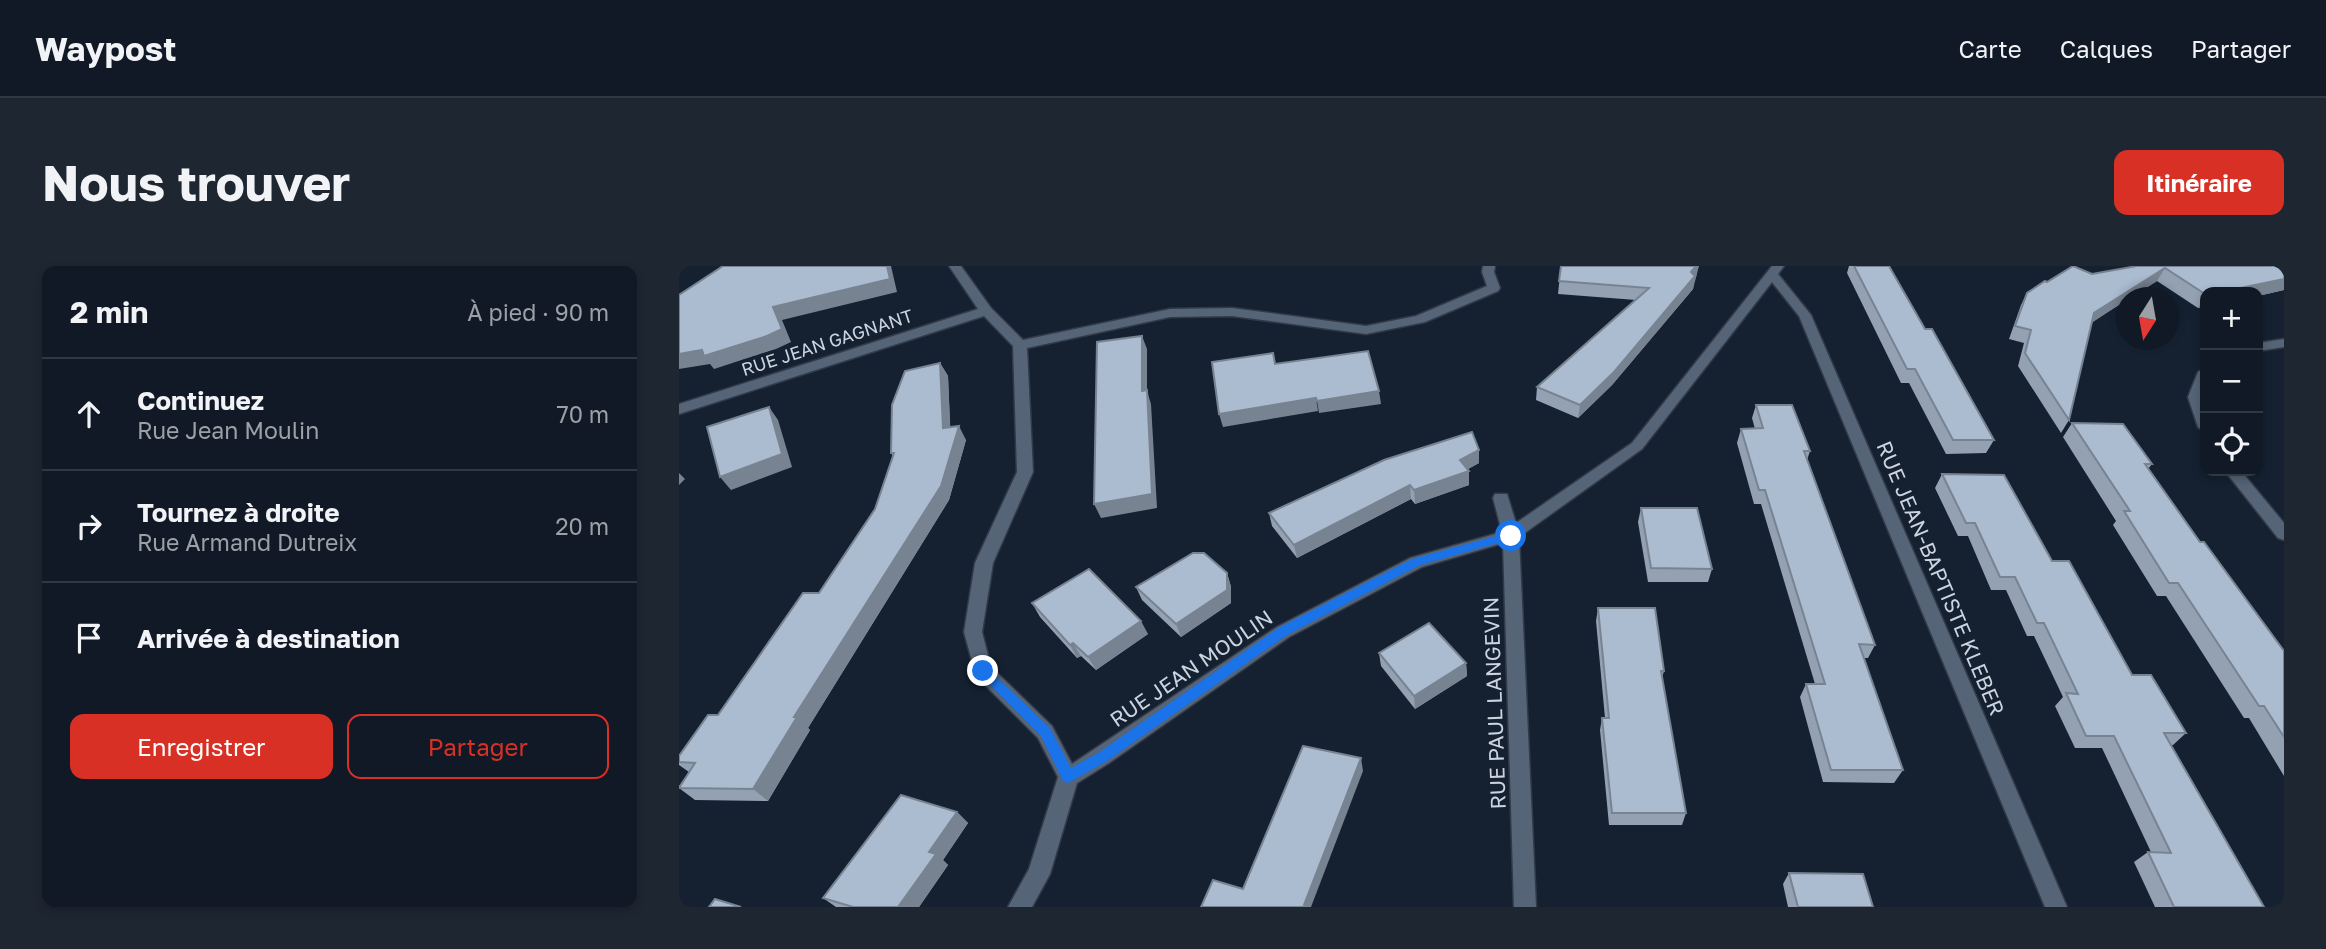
<!DOCTYPE html>
<html lang="fr">
<head>
<meta charset="utf-8">
<style>
	:root { --surface:#101925; --page:#1e2632; --text:#f1f3f6; --muted:#9ca0a7; --line:#303842; --accent:#d93025 }
	body { margin:0; font-family:"Golos Text",sans-serif; background:var(--page); color:var(--text) }
	.controls { position:absolute; right:21px; top:21px; display:grid; overflow:hidden; border-radius:14px; box-shadow:0 4px 10px #0003 }
	.controls button { width:63px; height:63px; display:grid; place-items:center; padding:0; border:0; border-bottom:2px solid var(--line); background:var(--surface); color:var(--text); font:35px sans-serif }
	.compass { position:absolute; left:1437px; top:21px; width:63px; height:63px; border-radius:50%; background:var(--surface); box-shadow:0 4px 10px #0003; rotate:191deg }
	.stop { position:absolute; width:21px; height:21px; margin:-16px; border:5px solid #1a73e8; border-radius:50%; background:#fff }
	.stop.end { background:#1a73e8; border-color:#fff; box-shadow:0 2px 7px #0008 }
	.list { margin:0; padding:0; list-style:none }
	h2 { display:flex; justify-content:space-between; align-items:center; height:91px; margin:0; padding:0 28px; font-size:30px }
	h2 small { font-size:23px; font-weight:400; color:var(--muted) }
	.list li { display:grid; grid-template-columns:46px 1fr auto; gap:21px; align-items:center; box-sizing:border-box; height:112px; padding:0 28px; border-top:2px solid var(--line) }
	.list b { display:block; font-size:26px; white-space:nowrap }
	.list p { margin:0; font-size:23px; white-space:nowrap; color:var(--muted) }
	.list em { font-size:23px; font-style:normal; color:var(--muted) }
	.actions { display:flex; gap:14px; padding:21px 28px }
	.actions a { flex:1; padding:16px 0; border:2px solid var(--accent); border-radius:14px; text-align:center; font-size:24px; color:var(--accent) }
	.actions .main { background:var(--accent); color:#fff }
	.icon { flex:none; width:38px; height:38px; fill:none; stroke:currentColor; stroke-width:2; stroke-linecap:round; stroke-linejoin:round }
	.map { position:relative; flex:none; width:1605px; height:641px; overflow:hidden; border-radius:14px }
	header { display:flex; align-items:center; gap:42px; box-sizing:border-box; height:98px; padding:0 35px; background:var(--surface); border-bottom:2px solid var(--line) }
	header strong { font-size:33px }
	nav { display:flex; gap:38px; margin-inline-start:auto; font-size:24px }
	.intro { display:flex; align-items:center; justify-content:space-between; box-sizing:border-box; height:168px; padding:0 42px }
	h1 { margin:0; font-size:49px }
	.button { padding:18px 32px; border-radius:14px; background:var(--accent); color:#fff; font-size:24px; font-weight:700 }
	main { display:flex; gap:42px; padding:0 42px }
	aside { flex:1; background:var(--surface); border-radius:14px; box-shadow:0 4px 10px #0003 }
	.map>svg:first-child { display:block }
	.lines { fill:none; stroke-linecap:round; stroke-linejoin:round }
	.street-casing { stroke:#323a49; stroke-width:3 }
	.street { fill:#556477; fill-rule:evenodd }
	.wall { fill:#93a1b3 }
	.shaded-wall { fill:#788392 }
	.building { fill:#abbbd0; stroke:#788392; stroke-width:2 }
	.route { fill:#1a73e8 }
	.labels { text-anchor:middle; dominant-baseline:central; stroke-width:7; stroke-linejoin:round; paint-order:stroke }
	.far-street-label { font-size:18px; fill:#cbd4df; stroke:#152131 }
	.street-label { font-size:21px; fill:#cbd4df; stroke:#152131 }
</style>
</head>
<body>
<header>
<strong>Waypost</strong>
<nav><a>Carte</a><a>Calques</a><a>Partager</a></nav>
</header>
<div class="intro"><h1>Nous trouver</h1><a class="button">Itinéraire</a></div>
<main>
<aside>
<h2>2 min<small>À pied · 90 m</small></h2>
<ul class="list">
<li><svg class="icon" aria-label="ahead" viewBox="0 0 24 24"><path d="M12 20V5M6 11l6-6 6 6"/></svg><div><b>Continuez</b><p>Rue Jean Moulin</p></div><em>70 m</em></li>
<li><svg class="icon" aria-label="right" viewBox="0 0 24 24"><path d="M7 20v-9h11M14 6l5 5-5 5"/></svg><div><b>Tournez à droite</b><p>Rue Armand Dutreix</p></div><em>20 m</em></li>
<li><svg class="icon" aria-label="arrive" viewBox="0 0 24 24"><path d="M6 21V4h12l-3 4 3 4H6"/></svg><div><b>Arrivée à destination</b></div></li>
</ul>
<div class="actions"><a class="main">Enregistrer</a><a>Partager</a></div>
</aside>
<div class="map">
<svg width="1605" height="641" viewBox="0 0 1605 641">
	<rect width="100%" height="100%" fill="#152131"/>
	<g class="lines">
		<g class="street-casing">
			<g id="street">
				<polygon points="270,0 282,0 312,42 344,74 491,43 553,42 687,60 737,50 808,20 803,6 804,0 816,0 815,6 821,22 819,25 746,56 687,68 553,50 491,51 348,82 354,206 314,297 303,366 312,401 373,460 393,498 598,361 731,292 823,266 814,232 816,228 828,228 837,257 953,177 1093,0 1105,0 1099,8 1132,49 1388,641 1366,641 1120,50 1093,16 963,183 840,271 857,641 835,641 824,277 743,301 610,371 430,497 398,517 371,608 353,641 329,641 350,603 379,511 359,472 297,410 285,366 296,297 338,206 334,80 305,50 0,148 0,138 299,43"/>
				<polygon points="1605,73 1605,81 1579,85 1579,77"/>
				<polygon points="1526,102 1526,123 1523,131 1526,140 1526,166 1519,161 1509,131 1519,106"/>
				<polygon points="1546,205 1562,205 1605,257 1605,274 1599,272"/>
			</g>
		</g>
		<use href="#street" class="street"/>
	</g>
	<g class="wall">
		<polygon points="882,0 1018,9 1016,11 1014,23 933,119 899,152 857,134 858,121 957,34 879,28"/>
		<polygon points="1170,0 1210,0 1246,63 1315,174 1307,187 1267,188 1230,117 1222,117 1168,7"/>
		<polygon points="1456,0 1605,0 1605,24 1579,30 1526,26 1526,41 1519,42 1478,15 1413,56 1390,154 1382,167 1339,100 1345,77 1330,73 1342,39 1348,27 1413,8"/>
		<polygon points="261,97 269,110 271,161 287,174 270,234 129,462 131,464 89,535 16,534 0,522 0,520 10,506 0,499 0,490 39,449 140,327 196,243 214,190 212,187"/>
		<polygon points="1077,139 1131,185 1128,194 1196,379 1189,392 1184,392 1224,504 1215,517 1144,516 1121,431 1127,418 1136,418 1082,238 1075,238 1058,177 1062,163 1076,163 1073,152"/>
		<polygon points="1393,157 1473,198 1469,203 1521,276 1605,385 1605,510 1570,452 1565,452 1487,330 1478,330 1434,259 1437,255 1384,171"/>
		<polygon points="800,184 800,197 789,203 790,219 736,238 732,233 618,292 593,260 590,247"/>
		<polygon points="1263,208 1373,295 1453,409 1507,467 1494,479 1492,479 1585,641 1476,641 1455,596 1469,586 1472,586 1423,482 1396,482 1376,440 1384,431 1355,370 1348,370 1327,324 1312,324 1289,270 1279,270 1256,222"/>
		<polygon points="962,242 1033,303 1029,316 969,316 959,256"/>
		<polygon points="548,307 552,321 552,337 502,371 463,334 457,321"/>
		<polygon points="353,337 469,368 417,404 402,390 398,392 361,351"/>
		<polygon points="919,342 985,405 983,412 1007,547 1003,559 930,559 921,464 923,452 926,452 917,355"/>
		<polygon points="700,387 787,397 788,410 736,443 702,400"/>
		<polygon points="278,546 289,557 264,594 269,599 240,641 157,641 144,632"/>
		<polygon points="1110,607 1194,641 1109,641 1104,618"/>
	</g>
	<g class="shaded-wall">
		<polygon points="208,0 212,0 218,26 103,54 112,76 97,83 35,103 31,98 0,103 0,88 23,84 94,41"/>
		<polygon points="1017,0 1020,0 1014,23 933,119 899,152 901,139"/>
		<polygon points="1486,2 1478,15 1452,32 1447,32 1447,34 1408,60 1415,47"/>
		<polygon points="1605,13 1605,24 1579,30 1579,26 1542,26"/>
		<polygon points="1526,31 1526,41 1519,42"/>
		<polygon points="463,70 468,83 468,125 472,138 478,242 422,252 415,238 463,125"/>
		<polygon points="261,97 269,110 272,176 264,162"/>
		<polygon points="700,125 702,138 640,147 638,135"/>
		<polygon points="637,132 639,145 544,161 540,148"/>
		<polygon points="90,141 99,154 113,201 52,224 41,211"/>
		<polygon points="280,160 287,174 270,234 129,462 131,464 89,535 74,523"/>
		<polygon points="800,184 800,197 782,207 781,194"/>
		<polygon points="790,205 790,219 736,238 735,224"/>
		<polygon points="0,207 6,213 0,219"/>
		<polygon points="731,219 732,233 618,292 615,279"/>
		<polygon points="548,307 552,321 552,337 502,371 497,358"/>
		<polygon points="462,355 469,368 417,404 409,391"/>
		<polygon points="394,377 402,390 398,392 391,379"/>
		<polygon points="787,397 788,410 736,443 735,430"/>
		<polygon points="682,492 684,505 632,641 626,641 625,639"/>
		<polygon points="278,546 289,557 264,594 269,599 240,641 219,641 250,586"/>
	</g>
	<g class="building">
		<polygon points="44,0 208,0 211,13 94,41 103,63 88,70 25,90 23,84 0,88 0,29"/>
		<polygon points="882,0 1017,0 1012,6 1016,10 935,106 901,139 858,121 970,22 880,15"/>
		<polygon points="1175,0 1210,0 1246,63 1253,63 1315,174 1274,174 1236,103 1228,103"/>
		<polygon points="1394,0 1413,8 1458,0 1605,0 1605,13 1542,26 1526,26 1526,28 1486,2 1415,47 1390,154 1346,87 1352,64 1336,60 1348,27 1366,15 1368,16"/>
		<polygon points="463,70 463,125 468,124 473,228 415,238 418,76"/>
		<polygon points="689,85 700,125 638,135 637,132 540,148 533,96 594,87 596,98"/>
		<polygon points="261,97 264,162 280,160 262,220 115,451 118,451 74,523 0,522 16,497 0,496 0,490 29,449 39,449 124,327 140,327 196,243 215,187 212,187 213,139 226,105"/>
		<polygon points="1077,139 1113,139 1131,185 1125,185 1196,379 1180,378 1224,504 1152,504 1127,418 1146,418 1086,224 1080,224 1062,163 1084,162"/>
		<polygon points="90,141 103,188 41,211 28,161"/>
		<polygon points="1393,157 1444,158 1473,198 1466,198 1521,276 1525,276 1605,385 1605,471 1585,440 1580,440 1499,317 1490,317 1445,245 1451,245"/>
		<polygon points="793,166 800,184 781,194 790,205 735,224 731,219 615,279 590,247 705,194"/>
		<polygon points="1263,208 1325,209 1373,295 1390,295 1453,409 1472,409 1507,467 1485,467 1585,641 1495,641 1469,586 1492,587 1435,470 1407,470 1387,427 1399,428 1365,357 1358,357 1336,311 1321,311 1296,257 1287,257"/>
		<polygon points="962,242 1018,242 1033,303 972,302"/>
		<polygon points="514,287 525,287 548,307 548,324 497,358 457,321"/>
		<polygon points="410,303 462,355 409,391 394,377 391,379 353,337"/>
		<polygon points="919,342 976,342 985,405 982,405 1007,547 933,547 923,452 930,452"/>
		<polygon points="750,357 787,397 735,430 700,387"/>
		<polygon points="624,480 682,492 625,639 630,641 522,641 534,614 564,623"/>
		<polygon points="222,529 278,546 250,586 257,588 219,641 174,641 144,632"/>
		<polygon points="1110,607 1184,608 1194,641 1119,641"/>
		<polygon points="36,633 62,641 30,641"/>
	</g>
	<polygon class="route" points="832,266 837,270 836,272 741,299 608,369 428,495 389,517 384,515 362,470 298,405 304,400 308,402 371,462 392,502 419,487 599,362 733,293"/>
	<g class="labels">
		<g class="far-street-label">
			<text transform="translate(148 76) rotate(-18)">RUE JEAN GAGNANT</text>
		</g>
		<g class="street-label">
			<text transform="translate(1262 312) rotate(67)">RUE JEAN-BAPTISTE KLEBER</text>
			<text transform="translate(512 402) rotate(-34)">RUE JEAN MOULIN</text>
			<text transform="translate(815 437) rotate(-92)">RUE PAUL LANGEVIN</text>
		</g>
	</g>
</svg>
<div class="controls">
<button>+</button>
<button>−</button>
<button><svg class="icon" aria-label="locate" viewBox="0 0 24 24"><circle cx="12" cy="12" r="6"/><path d="M12 2v4M12 18v4M2 12h4M18 12h4"/></svg></button>
</div>
<svg class="compass" viewBox="-18 -18 36 36"><path d="M0-13l5 13h-10z" fill="#e53935"/><path d="M0 13l5-13h-10z" fill="#9ca0a7"/></svg>
<div class="stop" style="left:832px;top:270px"></div>
<div class="stop end" style="left:304px;top:405px"></div>
</div>
</main>
</body>
</html>
